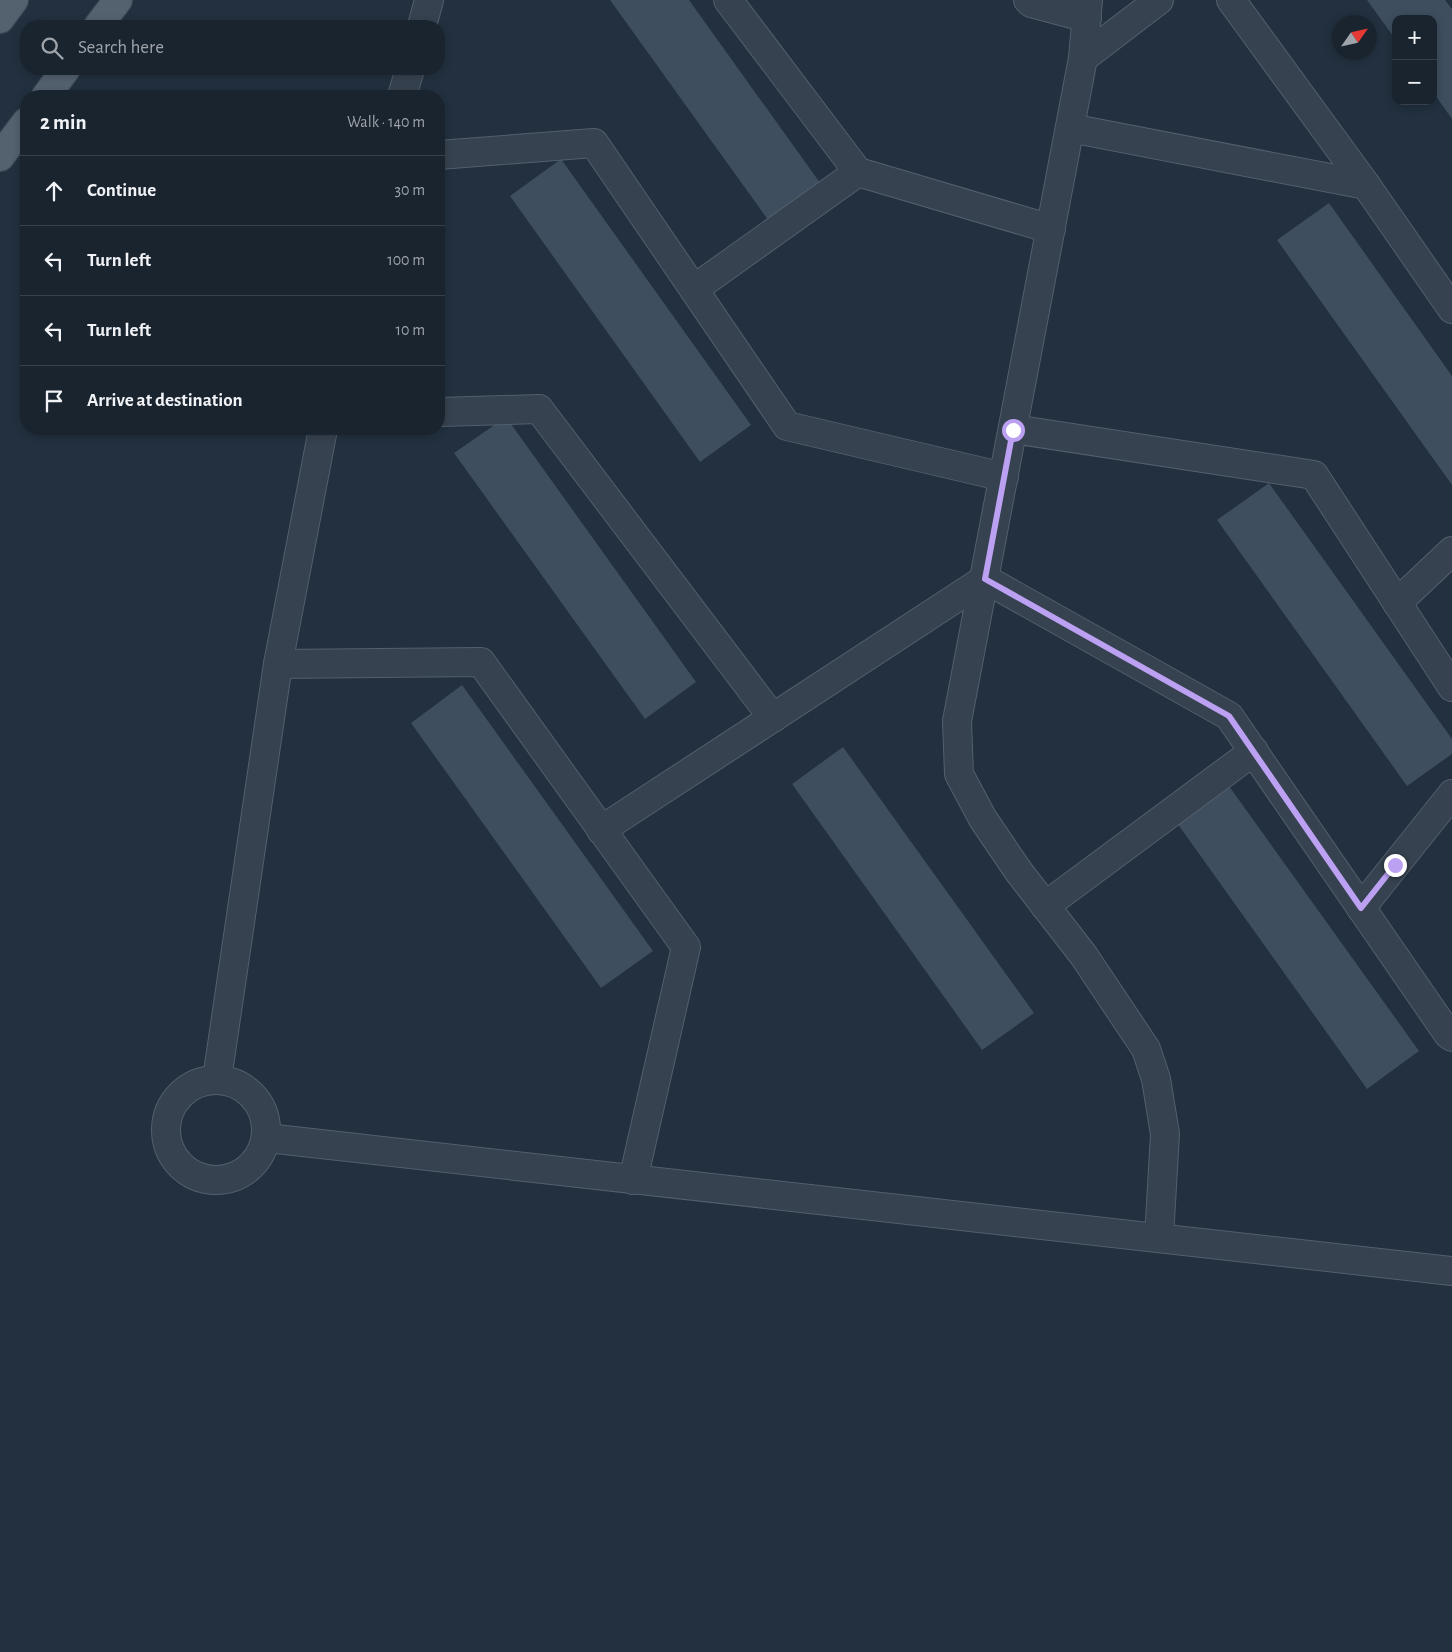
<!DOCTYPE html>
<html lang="en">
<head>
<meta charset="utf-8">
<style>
	:root { --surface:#1a242f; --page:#232c37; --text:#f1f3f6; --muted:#9fa4aa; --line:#38414b }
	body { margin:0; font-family:"Alegreya Sans",sans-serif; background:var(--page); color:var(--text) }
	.controls { position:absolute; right:15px; top:15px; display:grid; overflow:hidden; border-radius:10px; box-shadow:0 2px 8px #0003 }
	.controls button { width:45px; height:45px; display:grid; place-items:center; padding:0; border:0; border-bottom:1px solid var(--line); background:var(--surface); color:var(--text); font:25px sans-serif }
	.compass { position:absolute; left:1332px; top:15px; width:45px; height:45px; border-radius:50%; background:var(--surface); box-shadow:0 2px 8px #0003; rotate:56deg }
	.stop { position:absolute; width:15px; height:15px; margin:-11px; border:4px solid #bca0f2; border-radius:50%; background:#fff }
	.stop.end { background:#bca0f2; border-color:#fff; box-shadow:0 1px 5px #0008 }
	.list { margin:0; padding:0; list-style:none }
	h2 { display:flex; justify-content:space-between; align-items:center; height:65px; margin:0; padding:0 20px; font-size:21px }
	h2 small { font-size:16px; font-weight:400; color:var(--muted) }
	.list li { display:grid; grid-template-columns:32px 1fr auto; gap:15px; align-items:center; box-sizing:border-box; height:70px; padding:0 20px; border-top:1px solid var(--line) }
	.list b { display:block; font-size:19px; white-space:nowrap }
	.list em { font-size:16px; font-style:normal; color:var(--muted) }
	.icon { flex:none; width:28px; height:28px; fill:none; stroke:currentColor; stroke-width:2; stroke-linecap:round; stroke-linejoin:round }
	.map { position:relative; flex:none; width:1452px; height:1652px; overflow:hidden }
	.search { position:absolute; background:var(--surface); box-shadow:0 2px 8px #0003; left:20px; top:20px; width:425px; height:55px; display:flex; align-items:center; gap:12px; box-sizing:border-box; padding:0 18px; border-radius:20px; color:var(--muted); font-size:19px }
	.panel { position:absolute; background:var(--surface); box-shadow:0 2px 8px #0003; left:20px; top:90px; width:425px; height:345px; border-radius:20px }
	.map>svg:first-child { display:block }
	.building { fill:#3e4e5f }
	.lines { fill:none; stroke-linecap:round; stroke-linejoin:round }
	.minor-casing { stroke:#545f6d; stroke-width:30 }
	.major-casing { stroke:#3f4b58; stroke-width:30 }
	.minor { stroke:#36424f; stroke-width:28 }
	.major { stroke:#54616f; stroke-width:28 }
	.route { stroke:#bca0f2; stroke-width:6 }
</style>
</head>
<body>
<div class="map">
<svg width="1452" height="1652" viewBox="0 0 1452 1652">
	<rect width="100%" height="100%" fill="#22303f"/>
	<g class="building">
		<polygon points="610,0 689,0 823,187 771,224"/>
		<polygon points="1367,0 1445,0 1452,9 1452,119 1433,92 1433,19 1396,19 1396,40"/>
		<polygon points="561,159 751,425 700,462 510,196"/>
		<polygon points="1329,203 1452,376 1452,485 1277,240"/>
		<polygon points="506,417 696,682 645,719 454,453"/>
		<polygon points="1269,483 1452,739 1452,754 1407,786 1217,520"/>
		<polygon points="462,685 653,951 601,988 411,723"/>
		<polygon points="843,747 1034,1013 982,1050 792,784"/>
		<polygon points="1229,786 1419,1051 1367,1089 1177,823"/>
	</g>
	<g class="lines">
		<g class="minor-casing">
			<g id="minor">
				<polyline points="728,0 858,172 1051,229"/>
				<polyline points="1028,0 1031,3 1087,18"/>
				<polyline points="1088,0 1083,58 957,721 959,774 983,819 1019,872 1084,956 1146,1049 1156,1079 1165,1134 1159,1238"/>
				<polyline points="1231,0 1366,185 1452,309"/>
				<polyline points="422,26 429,0"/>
				<polyline points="1083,58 1159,0"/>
				<polyline points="402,96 410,69"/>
				<polyline points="1070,128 1366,185"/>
				<polyline points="439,155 594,143 787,426 1004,477"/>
				<polyline points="694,289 858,172"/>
				<polyline points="439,412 539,409 773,718"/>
				<polyline points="1013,429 1314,475 1452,687"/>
				<polyline points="1397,603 1452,551"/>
				<polyline points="278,664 481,662 686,947 633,1180"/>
				<polyline points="601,830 985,579 1229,716 1448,1034 1452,1037"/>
				<polyline points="1045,906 1254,751"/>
				<polyline points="1361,908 1452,794"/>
				<polyline points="217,1079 278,664 323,429"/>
				<circle cx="216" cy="1130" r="50"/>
				<polyline points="267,1138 1452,1271"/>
			</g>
		</g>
		<g class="major-casing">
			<g id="major">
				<polyline points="0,19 14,0"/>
				<polyline points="98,26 118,0"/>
				<polyline points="46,96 66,69"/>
				<polyline points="0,157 26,122"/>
			</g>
		</g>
		<use href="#minor" class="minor"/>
		<use href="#major" class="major"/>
	</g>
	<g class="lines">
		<polyline class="route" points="1013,430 985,579 1229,716 1361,908 1395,865"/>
	</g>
</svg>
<div class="controls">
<button>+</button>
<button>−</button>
</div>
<svg class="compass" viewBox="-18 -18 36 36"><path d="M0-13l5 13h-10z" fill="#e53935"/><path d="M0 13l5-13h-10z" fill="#9fa4aa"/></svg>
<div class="stop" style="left:1013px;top:430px"></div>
<div class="stop end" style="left:1395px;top:865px"></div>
<div class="search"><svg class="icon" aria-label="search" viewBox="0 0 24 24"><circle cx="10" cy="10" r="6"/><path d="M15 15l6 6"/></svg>Search here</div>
<section class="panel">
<h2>2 min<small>Walk · 140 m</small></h2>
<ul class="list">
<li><svg class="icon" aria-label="ahead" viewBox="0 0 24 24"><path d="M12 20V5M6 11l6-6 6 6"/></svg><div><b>Continue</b></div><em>30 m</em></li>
<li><svg class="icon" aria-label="left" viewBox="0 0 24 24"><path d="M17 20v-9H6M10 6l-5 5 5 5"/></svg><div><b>Turn left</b></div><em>100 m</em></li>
<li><svg class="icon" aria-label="left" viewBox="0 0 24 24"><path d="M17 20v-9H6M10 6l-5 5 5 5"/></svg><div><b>Turn left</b></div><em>10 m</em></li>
<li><svg class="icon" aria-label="arrive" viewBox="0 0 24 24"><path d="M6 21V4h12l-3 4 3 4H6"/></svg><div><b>Arrive at destination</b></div></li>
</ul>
</section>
</div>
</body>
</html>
